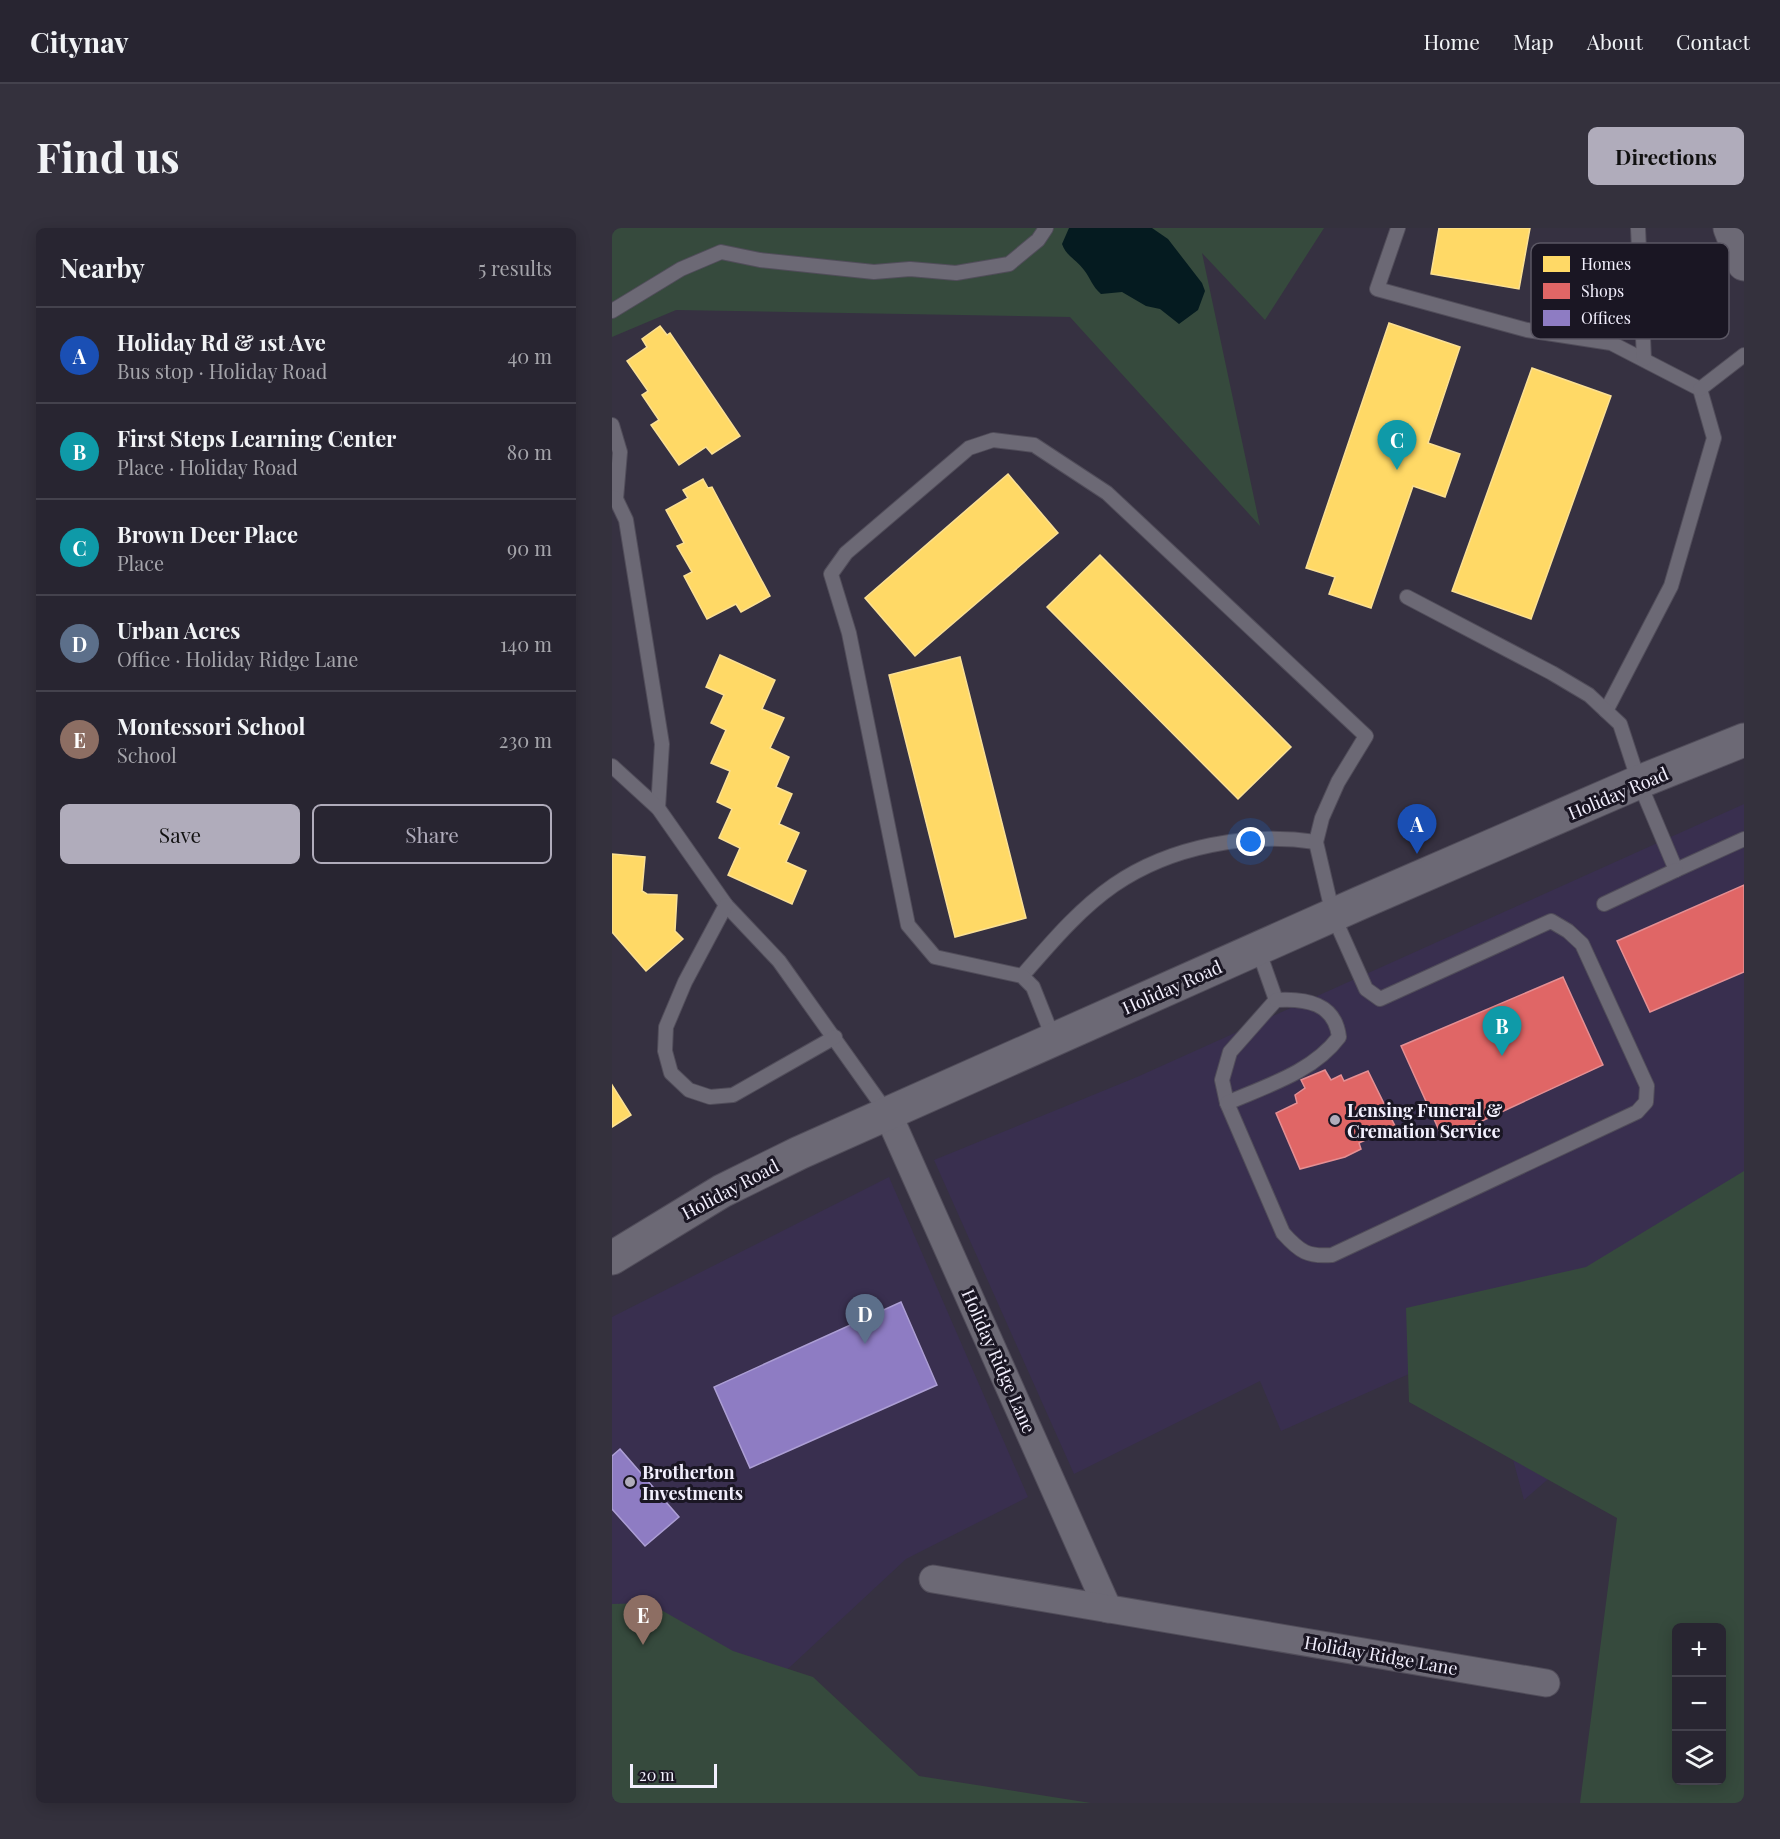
<!DOCTYPE html>
<html lang="en">
<head>
<meta charset="utf-8">
<style>
	:root { --surface:#282531; --page:#34313d; --text:#f1f3f6; --muted:#a5a5ab; --line:#44424d; --accent:#b0acbb }
	body { margin:0; font-family:"Playfair Display",serif; background:var(--page); color:var(--text) }
	.controls { position:absolute; right:18px; bottom:18px; display:grid; overflow:hidden; border-radius:9px; box-shadow:0 3px 15px #0003 }
	.controls button { width:54px; height:54px; display:grid; place-items:center; padding:0; border:0; border-bottom:2px solid var(--line); background:var(--surface); color:var(--text); font:30px sans-serif }
	.scale { position:absolute; left:18px; bottom:15px; width:87px; box-sizing:border-box; padding-left:6px; border:3px solid #f2effd; border-top:0; font-size:16px; line-height:21px; white-space:nowrap; color:#f2effd; -webkit-text-stroke:4px #1a1623; paint-order:stroke }
	.you { position:absolute; left:639px; top:614px; width:21px; height:21px; margin:-15px; border:4px solid #fff; border-radius:50%; background:#1a73e8; box-shadow:0 0 0 9px #1a73e833 }
	.badge { display:grid; place-items:center; width:39px; height:39px; border-radius:50%; background:var(--accent); color:#fff; font-size:20px; font-weight:700 }
	.pin { position:absolute; translate:-50% -50px; filter:drop-shadow(0 2px 3px #0008) }
	.pin::after { content:''; position:absolute; top:32px; width:21px; height:18px; background:inherit; clip-path:polygon(0 0,100% 0,50% 100%) }
	.list { margin:0; padding:0; list-style:none }
	h2 { display:flex; justify-content:space-between; align-items:center; height:78px; margin:0; padding:0 24px; font-size:26px }
	h2 small { font-size:20px; font-weight:400; color:var(--muted) }
	.list li { display:grid; grid-template-columns:39px 1fr auto; gap:18px; align-items:center; box-sizing:border-box; height:96px; padding:0 24px; border-top:2px solid var(--line) }
	.list b { display:block; font-size:22px; white-space:nowrap }
	.list p { margin:0; font-size:20px; white-space:nowrap; color:var(--muted) }
	.list em { font-size:20px; font-style:normal; color:var(--muted) }
	.actions { display:flex; gap:12px; padding:18px 24px }
	.actions a { flex:1; padding:14px 0; border:2px solid var(--accent); border-radius:9px; text-align:center; font-size:21px; color:var(--accent) }
	.actions .main { background:var(--accent); color:#111 }
	.icon { flex:none; width:33px; height:33px; fill:none; stroke:currentColor; stroke-width:2; stroke-linecap:round; stroke-linejoin:round }
	.map { position:relative; flex:none; width:1132px; height:1575px; overflow:hidden; border-radius:9px }
	header { display:flex; align-items:center; gap:36px; box-sizing:border-box; height:84px; padding:0 30px; background:var(--surface); border-bottom:2px solid var(--line) }
	header strong { font-size:28px }
	nav { display:flex; gap:33px; margin-inline-start:auto; font-size:21px }
	.intro { display:flex; align-items:center; justify-content:space-between; box-sizing:border-box; height:144px; padding:0 36px }
	h1 { margin:0; font-size:42px }
	.button { padding:15px 27px; border-radius:9px; background:var(--accent); color:#111; font-size:21px; font-weight:700 }
	main { display:flex; gap:36px; padding:0 36px }
	aside { flex:1; background:var(--surface); border-radius:9px; box-shadow:0 3px 15px #0003 }
	.map>svg:first-child { display:block }
	.built { fill:#392f4f }
	.green { fill:#364a3d; fill-rule:evenodd }
	.water { fill:#051b20 }
	.homes { fill:#ffd966; stroke:#fbe093; stroke-width:1.5 }
	.shops { fill:#e06666; stroke:#e58f93; stroke-width:1.5 }
	.offices { fill:#8e7cc3; stroke:#ac9ed4; stroke-width:1.5 }
	.lines { fill:none; stroke-linecap:round; stroke-linejoin:round }
	.service-casing { stroke:#514d5a; stroke-width:16 }
	.minor-casing { stroke:#514d5a; stroke-width:29 }
	.tertiary-casing { stroke:#514d5a; stroke-width:35 }
	.secondary-casing { stroke:#514d5a; stroke-width:35 }
	.service { stroke:#6c6975; stroke-width:14 }
	.minor { stroke:#6c6975; stroke-width:27 }
	.tertiary { stroke:#6c6975; stroke-width:33 }
	.secondary { stroke:#6c6975; stroke-width:33 }
	.poi-dot { fill:#b0acbb; stroke:#1a1623; stroke-width:2 }
	.labels { text-anchor:middle; dominant-baseline:central; stroke-width:6; stroke-linejoin:round; paint-order:stroke }
	.street-label { font-size:18px; fill:#f2effd; stroke:#1a1623 }
	.poi-label { font-size:18px; font-weight:bold; fill:#f2effd; stroke:#1a1623; text-anchor:start }
	.key { fill:#1a1623; stroke:#5b5764; stroke-width:1.5 }
	.key-label { font-size:16px; fill:#f2effd }
</style>
</head>
<body>
<header>
<strong>Citynav</strong>
<nav><a>Home</a><a>Map</a><a>About</a><a>Contact</a></nav>
</header>
<div class="intro"><h1>Find us</h1><a class="button">Directions</a></div>
<main>
<aside>
<h2>Nearby<small>5 results</small></h2>
<ul class="list">
<li><span class="badge" style="background:#1a4fb4">A</span><div><b>Holiday Rd &amp; 1st Ave</b><p>Bus stop · Holiday Road</p></div><em>40 m</em></li>
<li><span class="badge" style="background:#0f9aa8">B</span><div><b>First Steps Learning Center</b><p>Place · Holiday Road</p></div><em>80 m</em></li>
<li><span class="badge" style="background:#0f9aa8">C</span><div><b>Brown Deer Place</b><p>Place</p></div><em>90 m</em></li>
<li><span class="badge" style="background:#5c6f8a">D</span><div><b>Urban Acres</b><p>Office · Holiday Ridge Lane</p></div><em>140 m</em></li>
<li><span class="badge" style="background:#8d6e63">E</span><div><b>Montessori School</b><p>School</p></div><em>230 m</em></li>
</ul>
<div class="actions"><a class="main">Save</a><a>Share</a></div>
</aside>
<div class="map">
<svg width="1132" height="1575" viewBox="0 0 1132 1575">
	<rect width="100%" height="100%" fill="#363141"/>
	<g class="built">
		<polygon points="1132,576 1132,1081 912,1272 869,1114 669,1203 648,1153 462,1246 322,932 525,849"/>
		<polygon points="277,949 416,1269 294,1331 123,1490 0,1575 0,1089"/>
	</g>
	<g class="green">
		<polygon points="0,0 712,0 653,92 590,25 648,298 458,89 64,82 0,109"/>
		<path d="M1132,943V1575H968L1005,1290L797,1174L794,1080L974,1039ZM1064,1400H1110V1552H1064Z"/>
		<polygon points="37,1375 121,1423 201,1449 307,1548 479,1575 0,1575 0,1376"/>
	</g>
	<path class="water" d="M457,0H540L556,11L590,55L593,63L586,82L567,96L548,81L534,78L510,64L489,66C480,58 479,51 472,42C465,32 454,28 450,16Z"/>
	<g class="homes">
		<polygon points="827,0 918,0 907,61 819,46"/>
		<polygon points="777,95 848,119 816,215 848,226 833,269 801,258 759,380 717,366 723,349 694,340"/>
		<polygon points="48,98 55,107 58,105 128,208 100,226 94,219 67,237 39,197 47,192 30,167 36,163 15,133 35,119 30,111"/>
		<polygon points="920,140 999,168 919,391 840,363"/>
		<polygon points="396,246 446,305 303,428 253,370"/>
		<polygon points="91,251 96,260 100,259 158,368 129,384 124,376 95,391 72,348 80,344 65,318 72,315 54,282 76,270 71,262"/>
		<polygon points="488,327 679,519 626,571 435,379"/>
		<polygon points="108,427 163,452 150,481 172,490 158,520 177,529 164,559 180,566 167,596 187,605 174,634 194,643 180,676 116,647 128,620 107,610 120,581 105,574 118,543 99,535 114,502 99,495 112,467 94,459"/>
		<polygon points="348,429 414,690 343,709 277,447"/>
		<polygon points="0,626 33,629 30,663 35,666 65,667 63,703 71,711 34,743 0,704"/>
		<polygon points="0,857 19,887 0,899"/>
	</g>
	<g class="shops">
		<polygon points="1132,657 1132,744 1038,784 1005,713"/>
		<polygon points="951,749 991,837 831,911 789,818"/>
		<polygon points="713,842 719,852 729,847 732,853 756,843 783,898 747,915 749,921 733,929 688,941 664,885 685,875 683,867 693,860 689,852"/>
	</g>
	<g class="offices">
		<polygon points="289,1074 325,1157 138,1240 102,1159"/>
		<polygon points="8,1221 67,1289 33,1318 0,1281 0,1228"/>
	</g>
	<g class="lines">
		<g class="service-casing">
			<g id="service">
				<polyline points="786,0 765,61 915,102 999,115 1088,161 1102,210 1059,358 994,483"/>
				<polyline points="1026,0 1032,131"/>
				<polyline points="0,83 69,41 109,24 148,32 262,44 298,41 344,45 397,36 426,12 434,0"/>
				<polyline points="1088,161 1132,127"/>
				<polyline points="0,197 8,224 4,271"/>
				<polyline points="0,269 4,271 14,292 50,516 46,580"/>
				<polyline points="795,369 940,445 977,467 1008,496 1027,554 1064,642 1132,611"/>
				<polyline points="0,538 46,580 114,677 167,733 276,886"/>
				<polyline points="992,676 1064,642"/>
				<polyline points="114,677 73,754 54,799 53,823 59,845 77,862 98,869 121,867 223,809"/>
				<path d="M410,748C438,716 466,682 502,657C559,618 636,604 704,614"/>
				<path d="M442,812L421,759L410,748L323,729L296,697L237,405L219,346L234,325L357,220L381,212L422,217L495,265L754,508L726,554L710,590L704,614L721,687L754,761L768,771L939,693L956,703L970,716L1035,858L1034,874L1025,884L720,1027C696,1029 688,1024 671,1005L615,875L610,852L618,824L664,772L646,721"/>
				<path d="M615,875C654,858 701,844 727,809C723,775 694,770 664,772"/>
			</g>
		</g>
		<g class="minor-casing">
			<g id="minor">
				<polyline points="276,886 496,1381"/>
				<polyline points="321,1351 934,1455"/>
			</g>
		</g>
		<g class="tertiary-casing">
			<polyline id="tertiary" points="0,1030 110,963 187,925 748,675 1027,554 1132,512"/>
		</g>
		<g class="secondary-casing">
			<polyline id="secondary" points="1118,0 1132,36"/>
		</g>
		<use href="#service" class="service"/>
		<use href="#minor" class="minor"/>
		<use href="#tertiary" class="tertiary"/>
		<use href="#secondary" class="secondary"/>
	</g>
	<g class="poi-dot">
		<circle cx="723" cy="892" r="6"/>
		<circle cx="18" cy="1254" r="6"/>
	</g>
	<g class="labels">
		<g class="street-label">
			<text transform="translate(1006 565) rotate(-23)">Holiday Road</text>
			<text transform="translate(560 759) rotate(-24)">Holiday Road</text>
			<text transform="translate(118 961) rotate(-28)">Holiday Road</text>
			<text transform="translate(387 1133) rotate(66)">Holiday Ridge Lane</text>
			<text transform="translate(769 1427) rotate(10)">Holiday Ridge Lane</text>
		</g>
		<g class="poi-label">
			<text x="735" y="882">Lensing Funeral &amp;<tspan x="735" dy="21">Cremation Service</tspan></text>
			<text x="30" y="1244">Brotherton<tspan x="30" dy="21">Investments</tspan></text>
		</g>
	</g>
	<rect x="919" y="15" width="198" height="96" rx="9" class="key"/>
	<rect x="931" y="28" width="27" height="16" fill="#ffd966"/>
	<rect x="931" y="55" width="27" height="16" fill="#e06666"/>
	<rect x="931" y="82" width="27" height="16" fill="#8e7cc3"/>
	<g class="key-label">
		<text x="969" y="42">Homes</text>
		<text x="969" y="69">Shops</text>
		<text x="969" y="96">Offices</text>
	</g>
</svg>
<div class="controls">
<button>+</button>
<button>−</button>
<button><svg class="icon" aria-label="layers" viewBox="0 0 24 24"><path d="M12 4l9 5-9 5-9-5zM3 14l9 5 9-5"/></svg></button>
</div>
<div class="scale">20 m</div>
<div class="you"></div>
<div class="pin badge" style="left:805px;top:626px;background:#1a4fb4">A</div>
<div class="pin badge" style="left:890px;top:828px;background:#0f9aa8">B</div>
<div class="pin badge" style="left:785px;top:242px;background:#0f9aa8">C</div>
<div class="pin badge" style="left:253px;top:1116px;background:#5c6f8a">D</div>
<div class="pin badge" style="left:31px;top:1417px;background:#8d6e63">E</div>
</div>
</main>
</body>
</html>
